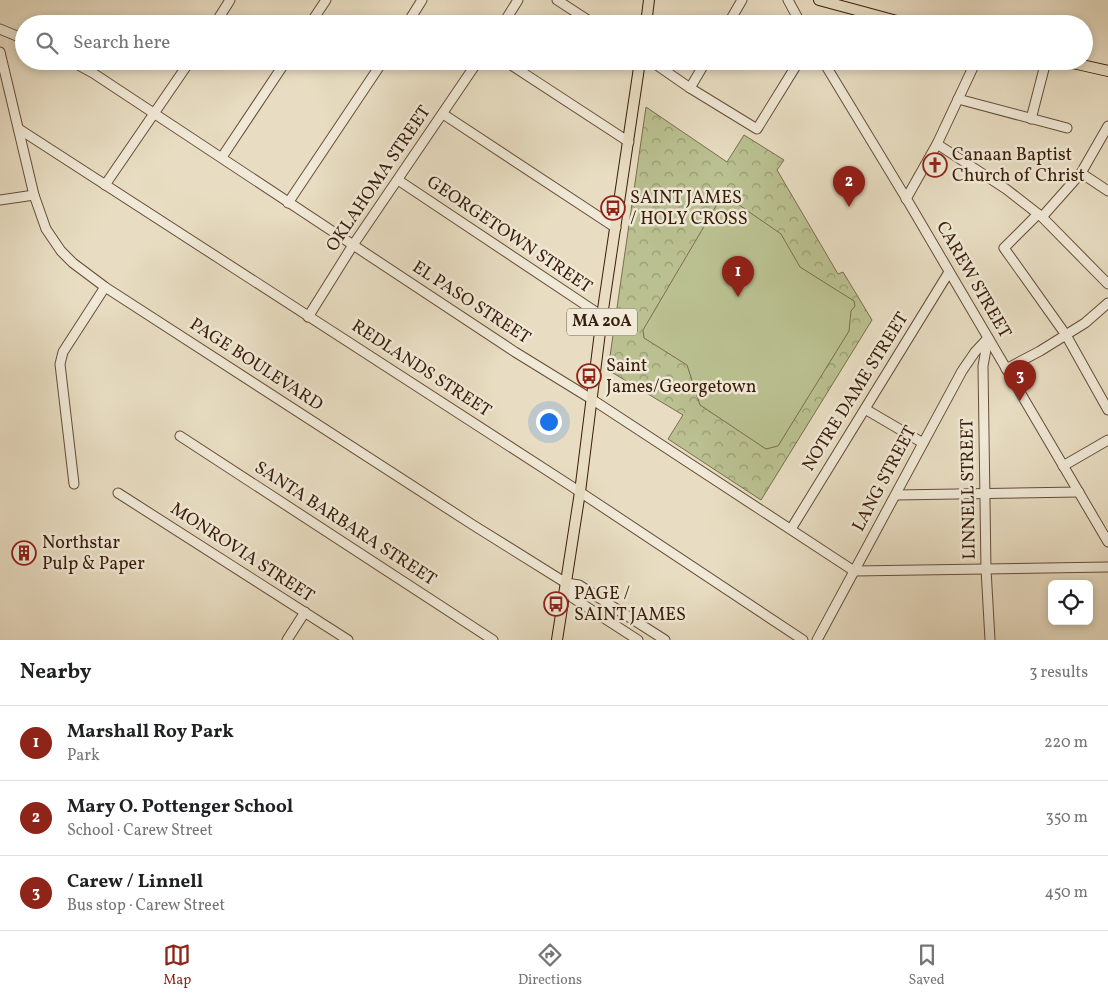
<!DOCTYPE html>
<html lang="en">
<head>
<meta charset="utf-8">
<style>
	:root { --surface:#fff; --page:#f2f2f2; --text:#202124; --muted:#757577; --line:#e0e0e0; --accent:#8f2418 }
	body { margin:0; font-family:Vollkorn,serif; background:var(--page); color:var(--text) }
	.controls { position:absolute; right:15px; bottom:15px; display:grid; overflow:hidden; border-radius:8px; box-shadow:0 2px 8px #0003 }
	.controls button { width:45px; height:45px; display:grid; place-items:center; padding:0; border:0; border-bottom:1px solid var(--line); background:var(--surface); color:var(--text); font:25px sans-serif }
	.you { position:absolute; left:548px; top:421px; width:18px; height:18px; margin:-12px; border:4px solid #fff; border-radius:50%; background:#1a73e8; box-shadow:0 0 0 8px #1a73e833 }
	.badge { display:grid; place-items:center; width:32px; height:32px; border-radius:50%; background:var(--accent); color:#fff; font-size:16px; font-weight:700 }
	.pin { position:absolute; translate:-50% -41px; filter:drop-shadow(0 1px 2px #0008) }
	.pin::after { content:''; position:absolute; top:26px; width:18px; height:15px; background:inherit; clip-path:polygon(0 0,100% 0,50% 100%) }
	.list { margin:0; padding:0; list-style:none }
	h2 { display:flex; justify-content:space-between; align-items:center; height:65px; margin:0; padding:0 20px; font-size:21px }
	h2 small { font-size:16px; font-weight:400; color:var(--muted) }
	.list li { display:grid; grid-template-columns:32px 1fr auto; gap:15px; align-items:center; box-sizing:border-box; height:75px; padding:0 20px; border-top:1px solid var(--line) }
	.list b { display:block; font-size:19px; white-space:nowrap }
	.list p { margin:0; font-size:16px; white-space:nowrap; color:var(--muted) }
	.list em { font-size:16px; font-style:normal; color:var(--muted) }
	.icon { flex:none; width:28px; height:28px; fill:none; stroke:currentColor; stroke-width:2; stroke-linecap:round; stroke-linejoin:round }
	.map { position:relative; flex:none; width:1108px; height:640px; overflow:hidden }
	.search { position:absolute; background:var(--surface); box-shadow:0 2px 8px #0003; left:15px; right:15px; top:15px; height:55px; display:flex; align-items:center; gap:12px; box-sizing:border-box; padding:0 18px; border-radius:28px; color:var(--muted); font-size:19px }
	.sheet { height:290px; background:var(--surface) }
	nav { display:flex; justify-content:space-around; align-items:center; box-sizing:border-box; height:70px; border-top:1px solid var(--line); background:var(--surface); font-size:14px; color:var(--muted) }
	nav a { display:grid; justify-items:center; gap:2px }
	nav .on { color:var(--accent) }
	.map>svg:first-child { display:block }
	.forest { fill:url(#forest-crowns); stroke:#7a6e4d }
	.garden { fill:#bac090; stroke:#7a6e4d }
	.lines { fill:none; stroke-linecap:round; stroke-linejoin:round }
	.minor-casing { stroke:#664d38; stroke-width:11 }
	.major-casing { stroke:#3a1d0a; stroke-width:12 }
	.minor { stroke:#f0e9d7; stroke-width:9 }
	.major { stroke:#e8ddc2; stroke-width:10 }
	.labels { text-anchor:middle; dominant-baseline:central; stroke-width:5; stroke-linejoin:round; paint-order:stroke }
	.shield { fill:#f0e9d7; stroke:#715a48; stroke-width:1 }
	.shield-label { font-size:16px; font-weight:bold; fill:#3a1d0a }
	.poi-label { font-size:18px; fill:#3a1d0a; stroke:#f0e9d7; text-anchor:start }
	.street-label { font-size:18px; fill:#3a1d0a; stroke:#f0e9d7 }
</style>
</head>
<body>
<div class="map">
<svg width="1108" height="640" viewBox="0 0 1108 640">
	<defs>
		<pattern id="forest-crowns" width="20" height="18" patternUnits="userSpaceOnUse" patternTransform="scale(1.25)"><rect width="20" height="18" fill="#bac090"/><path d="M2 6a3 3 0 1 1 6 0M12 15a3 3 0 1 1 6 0" fill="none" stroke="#989b74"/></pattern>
	</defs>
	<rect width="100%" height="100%" fill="#e8ddc2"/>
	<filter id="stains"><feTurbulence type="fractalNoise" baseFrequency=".004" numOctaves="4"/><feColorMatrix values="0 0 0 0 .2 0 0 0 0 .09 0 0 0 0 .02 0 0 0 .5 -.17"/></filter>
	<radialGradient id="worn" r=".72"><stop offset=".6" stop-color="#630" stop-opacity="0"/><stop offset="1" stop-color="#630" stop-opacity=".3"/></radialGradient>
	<polygon class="forest" points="646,107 727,162 744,135 784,160 777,170 838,274 843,272 872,320 761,500 668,439 683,415 608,370"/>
	<polygon class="garden" points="729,198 781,234 800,267 854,301 855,306 851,311 849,331 778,446 766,449 700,405 687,365 644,338 643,330 719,201"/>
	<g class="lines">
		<g class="minor-casing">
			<g id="minor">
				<polyline points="557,0 594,24"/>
				<polyline points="788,0 801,24"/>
				<polyline points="215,24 230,0"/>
				<polyline points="310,24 326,0"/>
				<polyline points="407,24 422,0"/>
				<polyline points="503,24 518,0"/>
				<polyline points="728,24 742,0"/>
				<polyline points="0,29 24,39"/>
				<polyline points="0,52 34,195 46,229 61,251 73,263 105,287 473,525 566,583 579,585 665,640"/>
				<polyline points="71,61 93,73 515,352 593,400 854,571 1108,567"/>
				<polyline points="505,61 629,142"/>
				<polyline points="651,61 690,88 757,129 799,61"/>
				<polyline points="823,61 909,203 1108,542"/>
				<polyline points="690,88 706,61"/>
				<polyline points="958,99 1067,128"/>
				<polyline points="443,114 616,228"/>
				<polyline points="1031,119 1046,61"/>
				<polyline points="19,129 571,486 803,640"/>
				<polyline points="937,144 1006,189 1042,217 1108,284"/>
				<polyline points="222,157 286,61"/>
				<polyline points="1081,173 1108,191"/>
				<polyline points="398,180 602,316"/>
				<polyline points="105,185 190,61"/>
				<polyline points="906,199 937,144 976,61"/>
				<polyline points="0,200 34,195"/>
				<polyline points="288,203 383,61"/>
				<polyline points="1038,214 1004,248 1066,335 1108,410"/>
				<polyline points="1042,217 1081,173 1108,126"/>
				<polyline points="308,317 353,245 478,61"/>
				<polyline points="988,338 983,366 986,569 990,640"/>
				<polyline points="1006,369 1040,351 1085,323 1108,303"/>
				<polyline points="865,409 923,443"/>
				<polyline points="180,436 493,640"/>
				<polyline points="1063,466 1108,440"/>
				<polyline points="74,484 60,364 63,352 105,287"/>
				<polyline points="118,493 348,640"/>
				<polyline points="896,495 1079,492"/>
				<polyline points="791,529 949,272"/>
				<polyline points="566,583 573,598 638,640"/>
				<polyline points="287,640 305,612"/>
				<polyline points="817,640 962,371 975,352 988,338"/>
			</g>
		</g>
		<g class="major-casing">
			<g id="major">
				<polyline points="819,0 908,24"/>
				<polyline points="646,24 649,0"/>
				<polyline points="1064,61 1108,71"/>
				<polyline points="557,640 580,492 602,316 640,61"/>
			</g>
		</g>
		<use href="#minor" class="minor"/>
		<use href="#major" class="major"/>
	</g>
	<defs>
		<g id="church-ring" transform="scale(1.25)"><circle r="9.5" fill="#f0e9d7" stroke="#8f2418" stroke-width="1.5"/><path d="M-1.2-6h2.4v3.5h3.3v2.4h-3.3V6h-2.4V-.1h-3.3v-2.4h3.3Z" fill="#8f2418"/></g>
		<g id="bus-ring" transform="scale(1.25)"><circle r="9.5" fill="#f0e9d7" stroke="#8f2418" stroke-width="1.5"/><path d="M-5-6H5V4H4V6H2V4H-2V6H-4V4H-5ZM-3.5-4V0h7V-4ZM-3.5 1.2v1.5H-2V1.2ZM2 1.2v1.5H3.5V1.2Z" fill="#8f2418"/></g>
		<g id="building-ring" transform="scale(1.25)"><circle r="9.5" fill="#f0e9d7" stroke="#8f2418" stroke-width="1.5"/><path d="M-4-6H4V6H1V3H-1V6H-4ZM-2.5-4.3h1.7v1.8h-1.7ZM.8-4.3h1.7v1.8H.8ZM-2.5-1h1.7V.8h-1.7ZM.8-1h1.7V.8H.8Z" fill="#8f2418"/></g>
	</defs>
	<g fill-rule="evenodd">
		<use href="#church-ring" x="935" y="165"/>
		<use href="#bus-ring" x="613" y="208"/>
		<use href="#bus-ring" x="589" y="376"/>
		<use href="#building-ring" x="24" y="553"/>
		<use href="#bus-ring" x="556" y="604"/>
	</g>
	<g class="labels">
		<rect class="shield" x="567" y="308.5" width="70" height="27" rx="4"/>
		<g class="shield-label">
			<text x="602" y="322">MA 20A</text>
		</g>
		<g class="poi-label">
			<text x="952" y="155">Canaan Baptist<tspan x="952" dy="21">Church of Christ</tspan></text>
			<text x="630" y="198">SAINT JAMES<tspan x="630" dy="21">/ HOLY CROSS</tspan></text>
			<text x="606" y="366">Saint<tspan x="606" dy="21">James/Georgetown</tspan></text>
			<text x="42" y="543">Northstar<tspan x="42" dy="21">Pulp &amp; Paper</tspan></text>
			<text x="574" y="594">PAGE /<tspan x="574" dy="21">SAINT JAMES</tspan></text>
		</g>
		<g class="street-label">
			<text transform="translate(379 179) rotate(-56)">OKLAHOMA STREET</text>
			<text transform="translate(509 235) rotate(34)">GEORGETOWN STREET</text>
			<text transform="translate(973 280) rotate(60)">CAREW STREET</text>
			<text transform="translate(471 303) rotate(33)">EL PASO STREET</text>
			<text transform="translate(256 365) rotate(33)">PAGE BOULEVARD</text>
			<text transform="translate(421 369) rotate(33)">REDLANDS STREET</text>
			<text transform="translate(856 392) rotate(-58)">NOTRE DAME STREET</text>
			<text transform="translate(885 479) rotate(-62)">LANG STREET</text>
			<text transform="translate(969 489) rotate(-91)">LINNELL STREET</text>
			<text transform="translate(345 524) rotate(33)">SANTA BARBARA STREET</text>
			<text transform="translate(242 553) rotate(33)">MONROVIA STREET</text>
		</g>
	</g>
	<rect width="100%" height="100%" filter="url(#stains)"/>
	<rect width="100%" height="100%" fill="url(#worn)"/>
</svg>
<div class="controls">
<button><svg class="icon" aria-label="locate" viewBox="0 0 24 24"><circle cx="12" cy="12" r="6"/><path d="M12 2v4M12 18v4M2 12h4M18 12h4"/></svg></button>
</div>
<div class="you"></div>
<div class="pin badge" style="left:738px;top:297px">1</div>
<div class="pin badge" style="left:849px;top:207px">2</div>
<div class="pin badge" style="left:1020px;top:401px">3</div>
<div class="search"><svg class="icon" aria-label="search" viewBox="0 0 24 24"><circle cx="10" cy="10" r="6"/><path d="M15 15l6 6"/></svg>Search here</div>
</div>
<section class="sheet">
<h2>Nearby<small>3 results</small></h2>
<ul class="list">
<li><span class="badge">1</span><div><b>Marshall Roy Park</b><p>Park</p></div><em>220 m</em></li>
<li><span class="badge">2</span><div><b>Mary O. Pottenger School</b><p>School · Carew Street</p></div><em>350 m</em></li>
<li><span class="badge">3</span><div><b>Carew / Linnell</b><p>Bus stop · Carew Street</p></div><em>450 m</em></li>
</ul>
</section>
<nav>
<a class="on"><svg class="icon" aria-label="map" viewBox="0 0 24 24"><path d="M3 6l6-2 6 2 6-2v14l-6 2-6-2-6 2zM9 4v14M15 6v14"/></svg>Map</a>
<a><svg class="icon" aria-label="directions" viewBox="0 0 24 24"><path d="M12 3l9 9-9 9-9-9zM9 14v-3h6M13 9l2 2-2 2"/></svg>Directions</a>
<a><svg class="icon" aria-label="saved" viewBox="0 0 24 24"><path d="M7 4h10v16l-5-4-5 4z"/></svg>Saved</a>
</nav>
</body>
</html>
